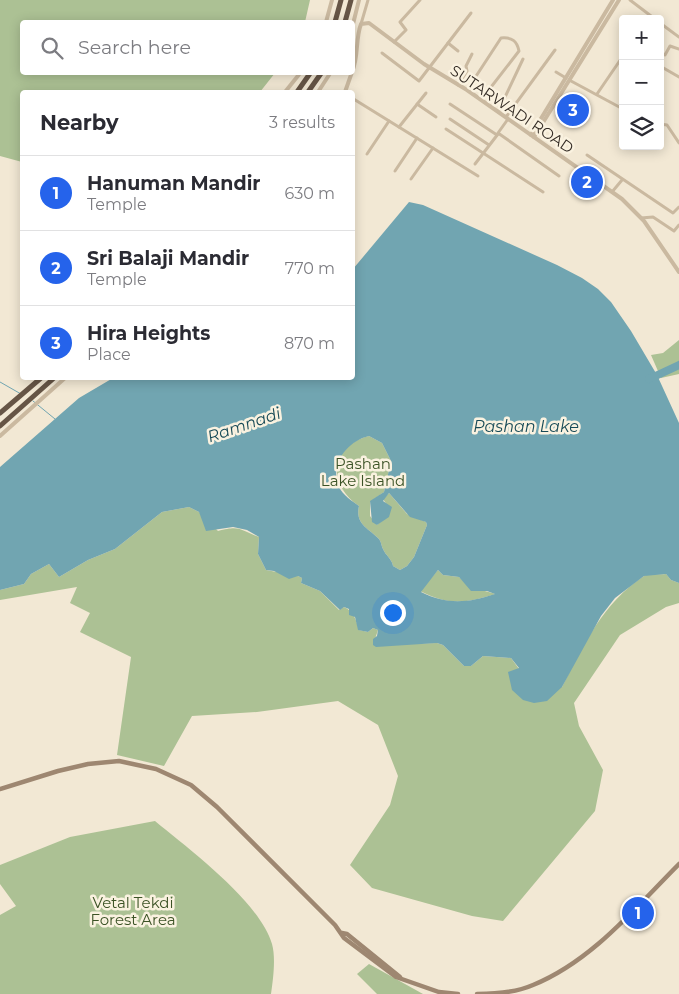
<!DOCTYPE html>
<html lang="en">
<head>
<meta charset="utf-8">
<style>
	:root { --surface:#fff; --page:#f7f7f7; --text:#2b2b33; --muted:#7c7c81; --line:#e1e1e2; --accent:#2563eb }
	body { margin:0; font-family:Montserrat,sans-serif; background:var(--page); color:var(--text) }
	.controls { position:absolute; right:15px; top:15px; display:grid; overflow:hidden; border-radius:5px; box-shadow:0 2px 12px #0003 }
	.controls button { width:45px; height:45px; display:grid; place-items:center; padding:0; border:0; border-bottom:1px solid var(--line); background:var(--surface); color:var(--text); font:25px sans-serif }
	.you { position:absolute; left:392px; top:612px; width:18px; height:18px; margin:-12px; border:4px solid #fff; border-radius:50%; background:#1a73e8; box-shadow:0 0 0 8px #1a73e833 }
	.badge { display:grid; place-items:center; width:32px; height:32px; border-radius:50%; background:var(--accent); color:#fff; font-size:16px; font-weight:700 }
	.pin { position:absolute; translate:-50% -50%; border:2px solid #fff; box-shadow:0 1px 5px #0006 }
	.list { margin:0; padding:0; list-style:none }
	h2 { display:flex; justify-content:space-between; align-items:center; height:65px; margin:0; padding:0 20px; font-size:21px }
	h2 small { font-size:16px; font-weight:400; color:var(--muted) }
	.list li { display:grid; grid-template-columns:32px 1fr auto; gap:15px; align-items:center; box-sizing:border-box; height:75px; padding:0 20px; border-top:1px solid var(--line) }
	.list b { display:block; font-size:19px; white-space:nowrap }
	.list p { margin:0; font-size:16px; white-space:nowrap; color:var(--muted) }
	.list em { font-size:16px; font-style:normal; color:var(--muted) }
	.icon { flex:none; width:28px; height:28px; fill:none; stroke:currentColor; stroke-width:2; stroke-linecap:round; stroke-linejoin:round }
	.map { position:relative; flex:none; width:679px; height:994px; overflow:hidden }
	.search { position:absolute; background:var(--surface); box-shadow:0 2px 12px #0003; left:20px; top:20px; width:335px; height:55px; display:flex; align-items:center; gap:12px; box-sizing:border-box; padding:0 18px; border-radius:5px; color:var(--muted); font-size:19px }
	.panel { position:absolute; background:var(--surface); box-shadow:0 2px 12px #0003; left:20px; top:90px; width:335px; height:290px; border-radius:5px }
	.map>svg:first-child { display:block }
	.green { fill:#acc194 }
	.water { fill:#71a5b1; fill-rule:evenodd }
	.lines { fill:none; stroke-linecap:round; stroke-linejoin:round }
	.stream { stroke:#71a5b1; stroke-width:1 }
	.river { stroke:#71a5b1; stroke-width:8 }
	.minor { stroke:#cab9a0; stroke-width:3 }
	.tertiary { stroke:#cab9a0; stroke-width:4 }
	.secondary { stroke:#9e8771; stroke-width:4.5 }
	.trunk { stroke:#665546; stroke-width:5 }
	.labels { text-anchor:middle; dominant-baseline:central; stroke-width:5; stroke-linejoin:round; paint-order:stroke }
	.street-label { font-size:15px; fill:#332b24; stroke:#faf2e0 }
	.park-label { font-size:15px; fill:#3c5326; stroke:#faf2e0 }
	.water-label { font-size:16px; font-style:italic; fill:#174a57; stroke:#faf2e0 }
</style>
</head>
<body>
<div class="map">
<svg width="679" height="994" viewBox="0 0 679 994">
	<rect width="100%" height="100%" fill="#f2e8d4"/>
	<g class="green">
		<polygon points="0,0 310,0 305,22 22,22 22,72 275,73 260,92 22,92 22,162 0,156"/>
		<polygon points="679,340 679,374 661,378 651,355 663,353"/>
		<path d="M369,436L382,443L391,461L384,492L370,502V516L377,525L384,519L387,505L383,499L389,493L407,514L426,522L427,525L414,557L407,566L400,570L393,566C392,559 386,556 383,549C381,546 382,542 378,538C368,528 355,524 359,506C327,484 329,446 369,436Z"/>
		<path d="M189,507L199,512L218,531C241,525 239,530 259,537L258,554L266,570L298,576L302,578L301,583L320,591L339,610L344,607C354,611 356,620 359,630L368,632L373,628L378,630L373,645L437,643L443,645L464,666H471L483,656L511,658L519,669L562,687C584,644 603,603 644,576C649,573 660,575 666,574L671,580L679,583V603L666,607L620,635L574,703L579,726L603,770L595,811L503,921L472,916L372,888L350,865L390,805L398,776L378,725L338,701L257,712L192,716L164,766L117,755L131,657L80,632L90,613L70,603L77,587L0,600V590L24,584L31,574L49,564L59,577L88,560L115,549L162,512Z"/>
		<path d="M438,570L443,575L459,577L470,587L496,594C466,603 449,606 420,591Z"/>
		<path d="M155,821C190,850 259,901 272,944C276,958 273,980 271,994H0V915L16,906L0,884V865L70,837Z"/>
		<polygon points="369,964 423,994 377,994 357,974"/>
	</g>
	<path class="water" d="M409,202L423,205L557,265L582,278L598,289L611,302L631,331L657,375L679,423V583L671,580L666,574L644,576L615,598L601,616L562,687L547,701L534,703L523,700L512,690L508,672L519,668L511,658L483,656L471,666H464L443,645L437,643L376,647L373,645V639L377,636L378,630L373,628L368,632L358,630L355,617L349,615V609L344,607L340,610L320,591L301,583L302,578L298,576L289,579L274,571L266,570L258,554L259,537L247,530L233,527L206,531L199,512L189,507L162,512L115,549L88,560L59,577L49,564L31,574L24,584L0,590V467L79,398L113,378H352L353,269ZM369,436L382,443L391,461L384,492L370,501L372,522L377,525L389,517L392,507L383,501L389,493L410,517L426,522L427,525L414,557L407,566L400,570L393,566C392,559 386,556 383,549C381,546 382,542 378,538C368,528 355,524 359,506C352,501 343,495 339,487C329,465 347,441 369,436ZM438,570L443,575L459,577L471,591H487L495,594C468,603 447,605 421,592Z"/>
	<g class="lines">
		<g class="stream">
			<polyline points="0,382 21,394"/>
			<polyline points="33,401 55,419"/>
		</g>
		<polyline class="river" points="649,379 679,365"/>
		<g class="minor">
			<polyline points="630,0 655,19"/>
			<polyline points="660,23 679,37"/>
			<polyline points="361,24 368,0"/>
			<polyline points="394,42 406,30 400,22 420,0"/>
			<polyline points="448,43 458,51"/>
			<polyline points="660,52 665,55 670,46 679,49"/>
			<polyline points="382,53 419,81 471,13"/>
			<polyline points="660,66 679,77"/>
			<polyline points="556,72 566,78"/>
			<polyline points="571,81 623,109"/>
			<polyline points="458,85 467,71 466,66 472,54"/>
			<path d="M467,90L501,38C512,37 517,41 519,51L481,100"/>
			<polyline points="597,94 623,56"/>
			<polyline points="352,98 478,176"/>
			<polyline points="417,104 436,117"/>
			<polyline points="450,104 497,135"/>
			<polyline points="498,112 523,59"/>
			<polyline points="506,117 555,50"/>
			<polyline points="450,119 489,145"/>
			<polyline points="508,119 498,133 559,176"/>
			<polyline points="660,124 667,125 679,143"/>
			<polyline points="399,127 426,93"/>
			<polyline points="446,129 543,192"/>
			<polyline points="367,154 389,121"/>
			<polyline points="587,155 673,213 679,207"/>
			<polyline points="475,164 498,134"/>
			<polyline points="395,171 417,138"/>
			<polyline points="411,179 433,148"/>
			<polyline points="612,192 622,180"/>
			<polyline points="641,218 653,217 674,231 679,225"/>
		</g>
		<g class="tertiary">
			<polyline points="326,22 332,0"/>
			<polyline points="352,28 359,0"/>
			<path d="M352,72C359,56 355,40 361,24L369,23L424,64L467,90L622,199L644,221L679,272"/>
			<polyline points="285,92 301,72"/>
			<polyline points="318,92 331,72"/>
			<polyline points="345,92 352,72"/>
			<polyline points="531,135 613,0"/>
			<polyline points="534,137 619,0"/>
			<polyline points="0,436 65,378"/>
		</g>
		<g class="secondary">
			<polyline points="0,789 58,771 88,764 119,761 156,769 191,785 217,807 335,925 344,938 396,977 439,992 458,994"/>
			<polyline points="342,933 347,934 400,977"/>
			<path d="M477,994C494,994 517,992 533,985C592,961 635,908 679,864"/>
		</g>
		<g class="trunk">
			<polyline points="335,22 341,0"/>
			<polyline points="345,22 351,0"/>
			<polyline points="297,92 311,72"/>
			<polyline points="308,92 322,72"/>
			<polyline points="0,413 41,378"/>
			<polyline points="0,426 54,378"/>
		</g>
	</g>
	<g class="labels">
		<g class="street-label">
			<text transform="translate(512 109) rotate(34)">SUTARWADI ROAD</text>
		</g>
		<g class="park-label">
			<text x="363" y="463">Pashan<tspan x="363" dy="17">Lake Island</tspan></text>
			<text x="133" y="902">Vetal Tekdi<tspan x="133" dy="17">Forest Area</tspan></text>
		</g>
		<g class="water-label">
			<text transform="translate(244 425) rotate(-19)">Ramnadi</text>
			<text x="526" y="426">Pashan Lake</text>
		</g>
	</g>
</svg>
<div class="controls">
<button>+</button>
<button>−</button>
<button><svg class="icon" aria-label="layers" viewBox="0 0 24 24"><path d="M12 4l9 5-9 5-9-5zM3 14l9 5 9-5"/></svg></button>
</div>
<div class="you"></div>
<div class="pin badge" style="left:638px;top:913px">1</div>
<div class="pin badge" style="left:587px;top:182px">2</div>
<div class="pin badge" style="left:573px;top:110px">3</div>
<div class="search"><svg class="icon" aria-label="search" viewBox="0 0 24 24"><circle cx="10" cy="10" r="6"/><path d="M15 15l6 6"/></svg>Search here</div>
<section class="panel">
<h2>Nearby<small>3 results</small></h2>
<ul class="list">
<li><span class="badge">1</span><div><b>Hanuman Mandir</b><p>Temple</p></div><em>630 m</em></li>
<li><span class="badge">2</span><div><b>Sri Balaji Mandir</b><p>Temple</p></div><em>770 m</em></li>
<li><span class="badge">3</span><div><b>Hira Heights</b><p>Place</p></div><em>870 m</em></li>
</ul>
</section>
</div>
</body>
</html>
